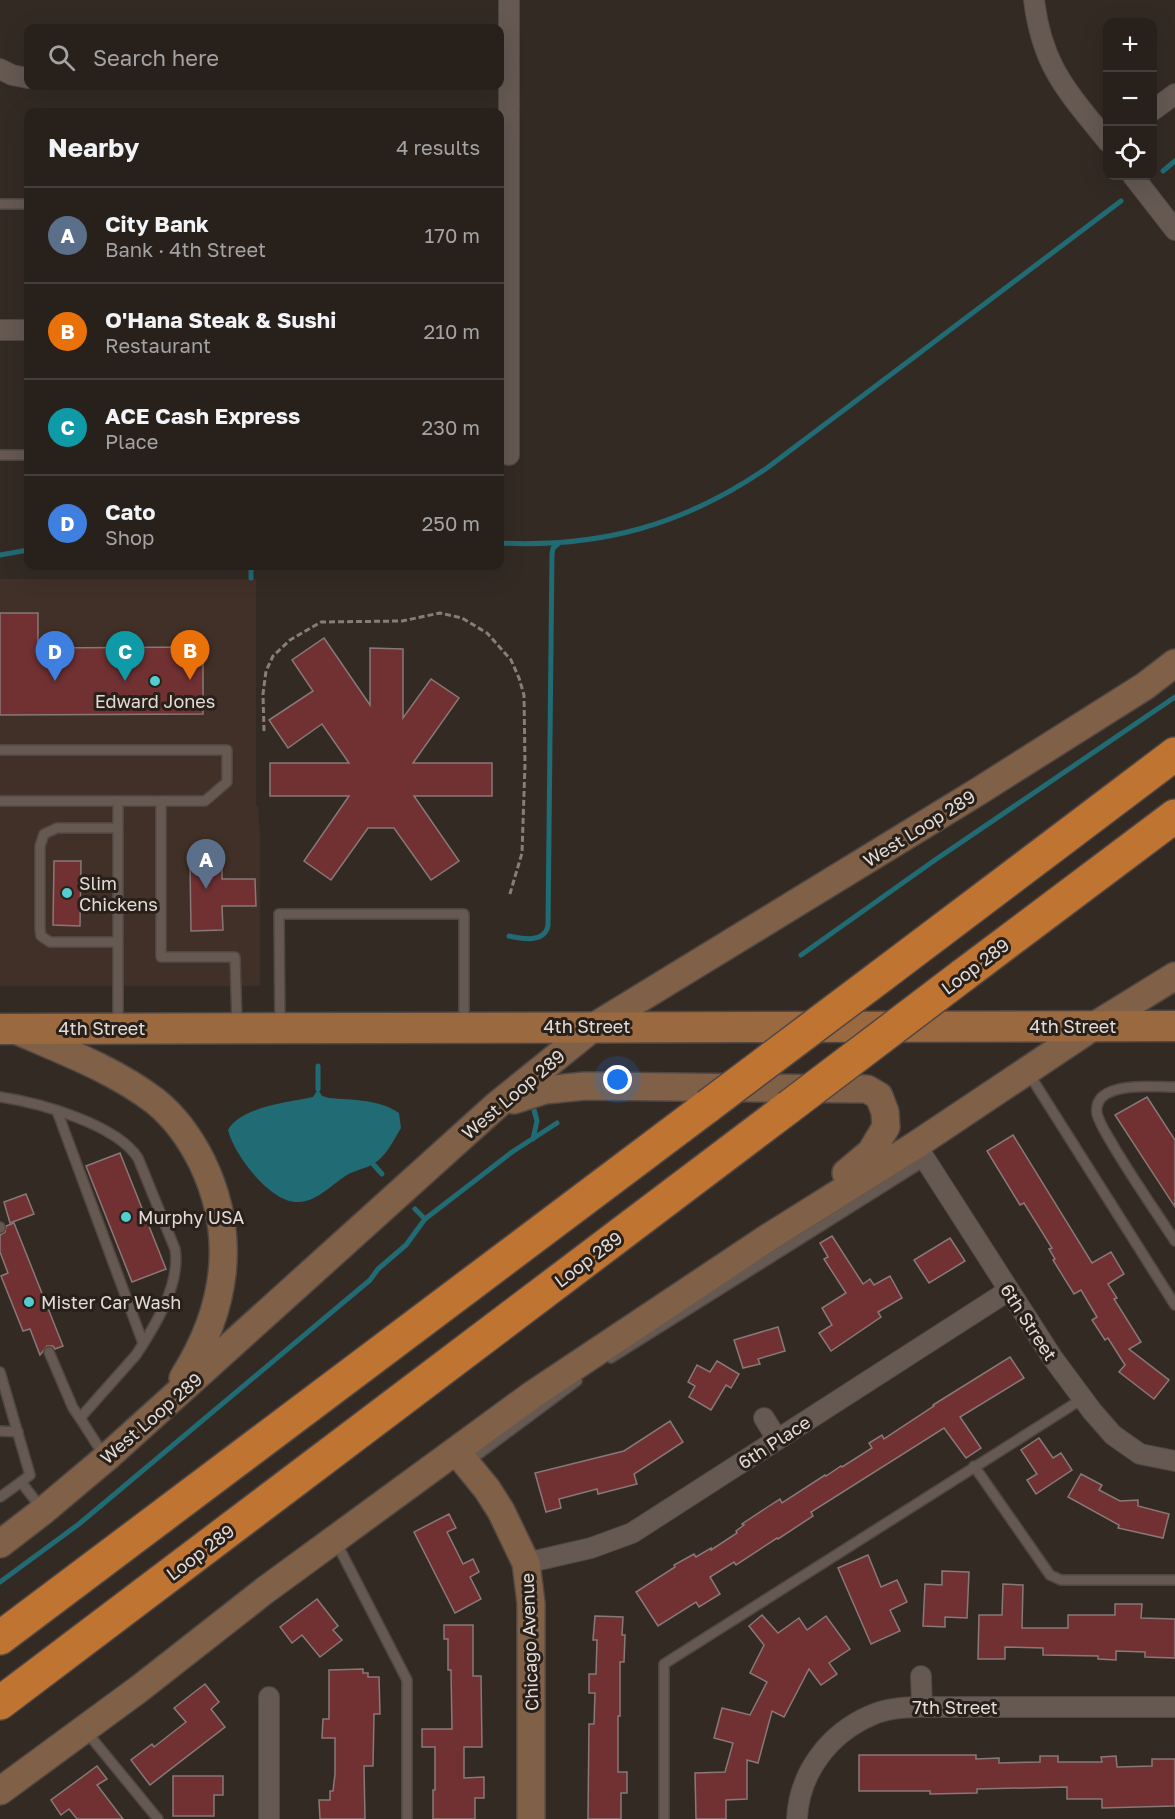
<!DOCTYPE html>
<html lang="en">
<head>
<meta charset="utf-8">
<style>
	:root { --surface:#27201b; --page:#332d28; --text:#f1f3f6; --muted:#a4a3a3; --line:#433e3a; --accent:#bca0f2 }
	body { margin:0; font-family:"Golos Text",sans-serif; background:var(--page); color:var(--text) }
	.controls { position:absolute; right:18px; top:18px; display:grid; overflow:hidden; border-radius:12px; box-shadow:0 6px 24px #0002 }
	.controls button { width:54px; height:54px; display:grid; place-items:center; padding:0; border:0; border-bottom:2px solid var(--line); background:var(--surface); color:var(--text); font:30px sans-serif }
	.you { position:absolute; left:618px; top:1080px; width:21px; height:21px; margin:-15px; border:4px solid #fff; border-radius:50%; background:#1a73e8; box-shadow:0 0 0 9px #1a73e833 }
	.badge { display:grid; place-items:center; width:39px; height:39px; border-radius:50%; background:var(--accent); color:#fff; font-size:20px; font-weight:700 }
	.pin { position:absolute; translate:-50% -50px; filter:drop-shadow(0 2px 3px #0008) }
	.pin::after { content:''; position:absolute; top:32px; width:21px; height:18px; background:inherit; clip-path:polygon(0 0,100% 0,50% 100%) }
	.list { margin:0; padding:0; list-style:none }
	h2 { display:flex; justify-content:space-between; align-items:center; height:78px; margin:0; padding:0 24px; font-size:26px }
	h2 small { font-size:20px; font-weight:400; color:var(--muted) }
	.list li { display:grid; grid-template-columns:39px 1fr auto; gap:18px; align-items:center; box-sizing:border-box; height:96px; padding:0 24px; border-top:2px solid var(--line) }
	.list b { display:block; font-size:22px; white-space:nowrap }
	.list p { margin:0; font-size:20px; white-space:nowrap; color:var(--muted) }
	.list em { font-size:20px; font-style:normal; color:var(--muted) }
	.icon { flex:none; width:33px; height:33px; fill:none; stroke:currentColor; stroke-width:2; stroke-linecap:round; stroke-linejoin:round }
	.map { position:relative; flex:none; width:1175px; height:1819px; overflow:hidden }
	.search { position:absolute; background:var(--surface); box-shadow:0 6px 24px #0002; left:24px; top:24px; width:480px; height:66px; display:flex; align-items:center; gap:15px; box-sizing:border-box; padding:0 21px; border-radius:12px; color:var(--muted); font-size:22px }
	.panel { position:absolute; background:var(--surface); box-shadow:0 6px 24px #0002; left:24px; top:108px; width:480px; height:462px; border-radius:12px }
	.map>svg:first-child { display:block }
	.built { fill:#413027 }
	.water { fill:#206b74 }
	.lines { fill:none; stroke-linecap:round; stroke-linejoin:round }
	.stream { stroke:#206b74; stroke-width:5 }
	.building { fill:#713133; stroke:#887878; stroke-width:1.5 }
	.lane-casing { stroke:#504642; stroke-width:12 }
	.street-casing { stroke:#504642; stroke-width:22 }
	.secondary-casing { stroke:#504642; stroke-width:30 }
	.primary-casing { stroke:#504642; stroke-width:33 }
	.highway-casing { stroke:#504642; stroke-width:36 }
	.path { stroke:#877e79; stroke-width:3; stroke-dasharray:6 3; stroke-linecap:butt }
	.lane { stroke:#655952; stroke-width:9 }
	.street { stroke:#655952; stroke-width:20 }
	.secondary { stroke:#806148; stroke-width:27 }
	.primary { stroke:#9b693f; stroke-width:30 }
	.highway { stroke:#bf7432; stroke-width:33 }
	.highway-bridge-casing { stroke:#504642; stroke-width:36; stroke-linecap:butt }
	.highway-bridge { stroke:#bf7432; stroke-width:33 }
	.poi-dot { fill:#52cdd0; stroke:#2a201a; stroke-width:2 }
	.labels { text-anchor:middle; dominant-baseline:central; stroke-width:6; stroke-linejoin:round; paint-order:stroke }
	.poi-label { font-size:18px; fill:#e3dbd7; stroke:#2a201a; text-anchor:start }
	.street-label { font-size:18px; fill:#e3dbd7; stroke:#2a201a }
</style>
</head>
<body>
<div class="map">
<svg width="1175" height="1819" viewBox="0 0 1175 1819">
	<rect width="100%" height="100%" fill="#342a24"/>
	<polygon class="built" points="0,579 256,579 256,806 258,806 260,833 260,986 0,986"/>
	<path class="water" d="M318,1089L322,1096L329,1098C352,1100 379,1099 399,1113L401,1128C393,1141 386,1157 373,1164C365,1169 355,1170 347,1175C332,1184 318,1201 299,1202C271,1204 234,1155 228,1130C240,1107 289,1102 313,1097Z"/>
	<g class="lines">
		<g class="stream">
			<polyline points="1163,171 1175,161"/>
			<path d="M500,543C600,548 684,525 767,468L1121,201"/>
			<polyline points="0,555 28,550"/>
			<polyline points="251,578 251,566"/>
			<path d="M509,936C523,939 544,943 548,926L552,554L553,548L558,544"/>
			<polyline points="801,955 935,860 1175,697"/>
			<polyline points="318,1089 318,1066"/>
			<polyline points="533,1139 537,1121 533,1106"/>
			<polyline points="373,1164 382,1174"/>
			<polyline points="425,1219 512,1152 557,1123"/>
			<polyline points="0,1582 79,1524 370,1280 378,1269 406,1245 425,1219 415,1209"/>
		</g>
	</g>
	<g class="building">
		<polygon points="0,613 38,613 38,648 203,647 203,714 0,715"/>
		<polygon points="324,638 370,705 370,648 403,649 403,718 431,679 459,698 413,763 492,763 492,796 414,796 459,861 431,880 394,828 368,828 331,880 304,861 349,796 270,796 270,763 349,763 322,724 288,748 269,720 313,691 292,660"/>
		<polygon points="54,861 81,861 80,926 53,925"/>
		<polygon points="190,863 222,863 222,879 255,879 256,906 222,906 223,930 191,931"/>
		<polygon points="1147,1097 1175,1140 1175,1207 1115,1115"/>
		<polygon points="1013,1135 1092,1263 1111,1252 1124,1274 1108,1284 1117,1298 1114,1299 1141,1342 1129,1349 1169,1380 1154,1399 1119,1372 1125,1365 1108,1338 1105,1340 1092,1320 1097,1317 1081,1290 1074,1294 1053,1260 1055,1259 1049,1249 1052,1248 1024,1203 1020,1205 987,1151"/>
		<polygon points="120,1153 166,1269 132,1282 86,1166"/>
		<polygon points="26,1194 34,1214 10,1223 4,1202"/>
		<polygon points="14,1223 63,1346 55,1349 53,1346 47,1346 40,1355 30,1329 23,1331 1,1276 8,1273 0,1252 0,1235 5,1232 6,1226"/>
		<polygon points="832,1236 863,1284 870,1279 874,1285 890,1276 902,1298 878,1312 881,1317 831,1351 819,1333 832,1325 822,1308 846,1293 824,1259 828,1257 820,1243"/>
		<polygon points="950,1238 965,1261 929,1283 914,1260"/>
		<polygon points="778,1327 785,1351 758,1359 760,1364 743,1368 734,1340"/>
		<polygon points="1010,1357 1024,1378 960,1417 981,1448 966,1458 944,1428 811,1512 813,1516 778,1539 777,1538 736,1565 734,1562 710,1577 720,1594 699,1607 696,1602 658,1626 636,1592 675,1567 674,1565 694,1554 696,1557 711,1548 711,1550 737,1533 736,1531 744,1525 742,1524 766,1508 780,1499 782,1503 825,1475 826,1476 841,1466 842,1467 872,1448 869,1443 882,1435 884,1439 934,1406 933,1405"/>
		<polygon points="717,1361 739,1374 731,1388 726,1385 711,1410 689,1397 695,1386 688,1382 697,1365 710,1372"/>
		<polygon points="670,1421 683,1442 634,1474 637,1484 598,1494 597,1489 559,1499 561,1508 546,1512 535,1473 624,1451"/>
		<polygon points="1039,1438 1053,1458 1061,1453 1072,1470 1036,1494 1027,1480 1037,1474 1021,1450"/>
		<polygon points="1081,1474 1102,1485 1099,1490 1120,1501 1138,1500 1138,1506 1169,1514 1163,1538 1118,1528 1119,1525 1068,1497"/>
		<polygon points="449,1514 456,1528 447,1532 463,1564 473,1559 479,1572 470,1577 481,1599 455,1613 414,1532"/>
		<polygon points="868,1555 881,1587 897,1580 907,1602 890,1610 900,1631 871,1644 838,1568"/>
		<polygon points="942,1571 969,1572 967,1618 945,1617 945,1627 923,1626 925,1584 942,1585"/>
		<polygon points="1003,1584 1023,1585 1022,1628 1068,1628 1068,1615 1115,1615 1115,1604 1142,1604 1141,1618 1175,1619 1175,1658 1145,1657 1145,1652 1116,1651 1116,1660 1098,1659 1098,1656 1043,1655 1043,1648 1005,1647 1005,1659 978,1659 979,1615 1002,1615"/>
		<polygon points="317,1599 338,1626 333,1630 342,1640 320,1657 302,1635 292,1643 280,1627"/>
		<polygon points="762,1615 778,1633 799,1618 807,1630 826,1616 850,1649 829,1663 837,1674 821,1685 809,1669 784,1717 772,1711 758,1763 747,1760 747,1799 726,1800 726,1819 696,1819 695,1773 725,1772 733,1743 714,1738 722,1708 750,1715 767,1682 750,1673 764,1645 749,1626"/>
		<polygon points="595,1616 623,1617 622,1635 625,1635 624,1662 620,1662 620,1716 618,1716 618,1772 627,1772 627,1793 621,1793 621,1819 588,1819 589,1724 594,1724 595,1693 589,1693 589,1674 596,1674 597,1640 593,1640"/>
		<polygon points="444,1625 473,1625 473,1676 481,1676 482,1747 464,1747 464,1778 484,1777 484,1798 475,1798 475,1819 433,1819 433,1790 435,1790 435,1747 422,1747 422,1729 452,1729 451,1670 448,1670 448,1639 444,1639"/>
		<polygon points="363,1669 363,1673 368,1673 368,1677 379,1677 380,1714 374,1714 373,1766 364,1766 365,1819 320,1819 319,1800 330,1800 330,1791 333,1791 335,1774 335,1738 322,1738 323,1719 329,1719 329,1670"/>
		<polygon points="205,1684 219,1702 211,1709 225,1727 150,1785 131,1760 152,1744 154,1747 186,1722 174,1708"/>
		<polygon points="859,1755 976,1755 976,1759 999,1758 999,1763 1040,1762 1040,1756 1058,1756 1058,1762 1102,1762 1101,1757 1116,1756 1117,1767 1152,1766 1152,1759 1175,1759 1175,1806 1102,1808 1102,1799 1067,1799 1067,1787 977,1789 977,1793 930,1794 930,1791 859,1791"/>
		<polygon points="97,1766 107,1779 97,1785 123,1819 77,1819 69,1809 61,1815 51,1800"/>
		<polygon points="173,1776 223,1776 223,1795 214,1795 214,1816 173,1816"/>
	</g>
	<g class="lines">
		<g class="lane-casing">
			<g id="lane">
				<polyline points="0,204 28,204"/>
				<polyline points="0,455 28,455"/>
				<polyline points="0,750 227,750 227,782 205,801 0,801"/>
				<polyline points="118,801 118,1026"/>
				<polyline points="161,801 161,957 235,957 237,1025"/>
				<polyline points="118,828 57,828 44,834 40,846 40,929 41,936 50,942 118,942"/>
				<polyline points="280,1026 279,914 464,914 464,1024"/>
				<polyline points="1029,1074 1175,1305"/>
				<path d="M1175,1087C1156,1087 1117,1083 1102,1097C1098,1101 1096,1107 1097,1114C1100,1125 1108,1136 1114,1147C1133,1179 1154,1209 1175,1241"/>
				<path d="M0,1097C40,1103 116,1124 138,1158L175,1249C181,1284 155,1326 136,1355L80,1418L105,1457"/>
				<polyline points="57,1111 143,1343"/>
				<polyline points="0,1227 0,1228"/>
				<polyline points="49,1352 73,1408 80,1418"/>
				<polyline points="611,1358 926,1160"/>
				<polyline points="0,1372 30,1475 21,1482 42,1509"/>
				<polyline points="0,1431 18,1432"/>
				<polyline points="468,1462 577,1381"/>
				<polyline points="974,1466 1050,1575 1061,1580 1175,1580"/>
				<polyline points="0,1497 21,1482"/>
				<polyline points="336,1542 407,1680 407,1819"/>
				<polyline points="85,1730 158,1819"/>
				<polyline points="664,1819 664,1664 1082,1399"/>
			</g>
		</g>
		<g class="street-casing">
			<g id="street">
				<polyline points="509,0 509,455"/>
				<path d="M1034,0C1042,67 1068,92 1108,142"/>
				<polyline points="0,69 12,75 28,78"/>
				<polyline points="1152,111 1175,94"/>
				<polyline points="1133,176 1175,230"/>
				<polyline points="0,330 28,330"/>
				<polyline points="916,1145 1052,1357 1092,1411 1113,1435 1140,1454 1175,1461"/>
				<polyline points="764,1418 777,1439"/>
				<polyline points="526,1563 591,1548 632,1533 1008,1291"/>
				<polyline points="921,1676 922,1707"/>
				<polyline points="269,1697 269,1819"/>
				<path d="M797,1819C799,1773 829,1733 872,1715C887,1708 905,1707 922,1707H1175"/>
			</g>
		</g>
		<g class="secondary-casing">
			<g id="secondary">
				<path d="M13,1029C61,1050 113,1069 155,1101C175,1117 191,1140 202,1162C238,1237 226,1310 183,1378"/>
				<polyline points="514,1100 545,1090 585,1086 867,1089 879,1096 885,1112 886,1127 871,1152 846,1173"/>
				<polyline points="456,1451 487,1489 501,1511 526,1563 531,1603 531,1819"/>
				<polyline points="0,1544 43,1511 106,1458 497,1105 595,1026 979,791 1145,686 1175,663"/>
				<polyline points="0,1791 139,1689 264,1591 532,1395 766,1239 916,1145 1094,1026 1175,976"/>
			</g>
		</g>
		<g class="primary-casing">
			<polyline id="primary" points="0,1029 1175,1026"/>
		</g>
		<g class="highway-casing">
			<g id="highway">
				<polyline points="881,976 1175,754"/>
				<polyline points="962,976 1175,816"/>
				<polyline points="0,1638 708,1106"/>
				<polyline points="0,1703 789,1107"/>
			</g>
		</g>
		<polyline class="path" points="264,731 263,694 266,671 273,656 290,640 321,622 402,621 440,613 462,618 487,633 511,660 519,678 524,695 525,764 522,853 509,897"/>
		<use href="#lane" class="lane"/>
		<use href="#street" class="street"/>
		<use href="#secondary" class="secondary"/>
		<use href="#primary" class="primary"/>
		<use href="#highway" class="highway"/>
		<g class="highway-bridge-casing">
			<g id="highway-bridge">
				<polyline points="708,1106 881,976"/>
				<polyline points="789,1107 962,976"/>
			</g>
		</g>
		<use href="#highway-bridge" class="highway-bridge"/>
	</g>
	<g class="poi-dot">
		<circle cx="155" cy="681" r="6"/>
		<circle cx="67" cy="893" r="6"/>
		<circle cx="126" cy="1217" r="6"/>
		<circle cx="29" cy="1302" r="6"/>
	</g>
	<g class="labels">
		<g class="poi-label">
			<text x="155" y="701" text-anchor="middle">Edward Jones</text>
			<text x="79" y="883">Slim<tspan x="79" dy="21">Chickens</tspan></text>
			<text x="138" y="1217">Murphy USA</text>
			<text x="41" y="1302">Mister Car Wash</text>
		</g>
		<g class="street-label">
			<text transform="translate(919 828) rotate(-32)">West Loop 289</text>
			<text transform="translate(975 966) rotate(-37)">Loop 289</text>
			<text x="587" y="1026">4th Street</text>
			<text x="1073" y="1026">4th Street</text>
			<text x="102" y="1028">4th Street</text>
			<text transform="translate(513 1094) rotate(-40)">West Loop 289</text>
			<text transform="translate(588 1259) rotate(-37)">Loop 289</text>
			<text transform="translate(1029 1322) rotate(57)">6th Street</text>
			<text transform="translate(151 1418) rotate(-41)">West Loop 289</text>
			<text transform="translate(774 1442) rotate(-33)">6th Place</text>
			<text transform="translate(200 1552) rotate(-37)">Loop 289</text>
			<text transform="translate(529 1642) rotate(-92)">Chicago Avenue</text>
			<text x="955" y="1707">7th Street</text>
		</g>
	</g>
</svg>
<div class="controls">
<button>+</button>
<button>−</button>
<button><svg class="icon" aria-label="locate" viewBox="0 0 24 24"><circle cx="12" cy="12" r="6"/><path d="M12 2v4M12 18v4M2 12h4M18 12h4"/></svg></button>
</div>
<div class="you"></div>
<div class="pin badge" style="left:206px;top:889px;background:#5c6f8a">A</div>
<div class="pin badge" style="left:190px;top:680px;background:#e8710a">B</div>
<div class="pin badge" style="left:125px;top:681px;background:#0f9aa8">C</div>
<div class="pin badge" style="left:55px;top:681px;background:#3f7fe0">D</div>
<div class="search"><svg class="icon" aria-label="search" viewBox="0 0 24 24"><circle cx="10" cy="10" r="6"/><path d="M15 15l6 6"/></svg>Search here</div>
<section class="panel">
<h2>Nearby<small>4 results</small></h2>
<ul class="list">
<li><span class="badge" style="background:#5c6f8a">A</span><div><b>City Bank</b><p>Bank · 4th Street</p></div><em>170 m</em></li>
<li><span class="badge" style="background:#e8710a">B</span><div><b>O'Hana Steak &amp; Sushi</b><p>Restaurant</p></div><em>210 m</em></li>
<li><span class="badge" style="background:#0f9aa8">C</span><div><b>ACE Cash Express</b><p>Place</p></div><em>230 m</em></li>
<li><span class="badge" style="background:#3f7fe0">D</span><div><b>Cato</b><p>Shop</p></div><em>250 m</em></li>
</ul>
</section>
</div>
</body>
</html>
